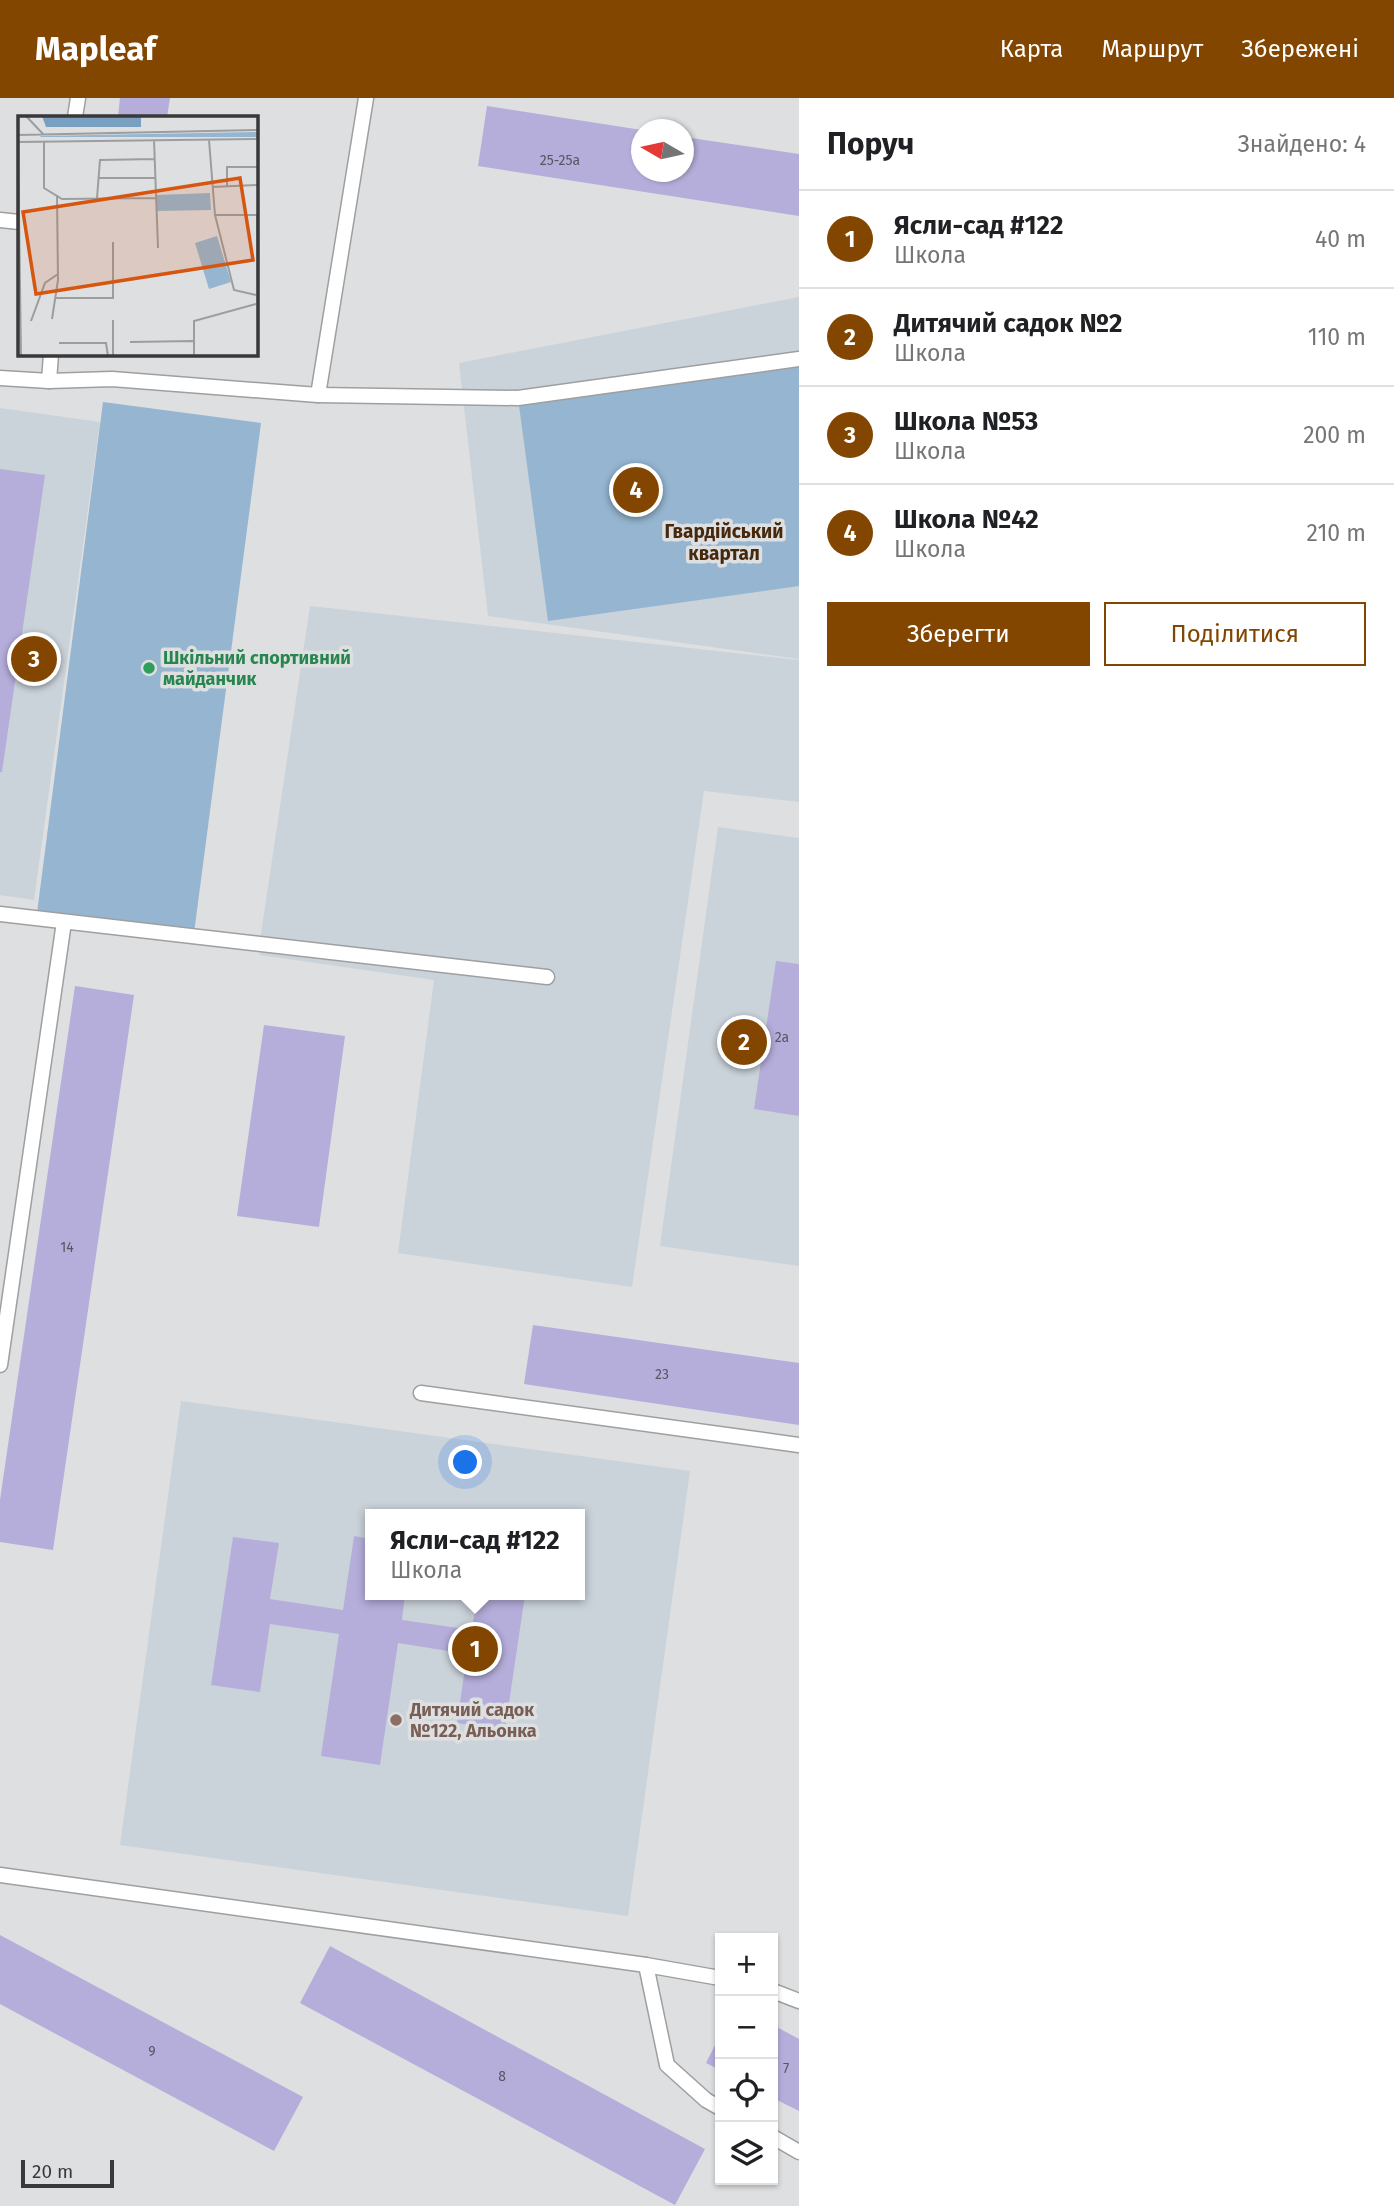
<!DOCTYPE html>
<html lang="uk">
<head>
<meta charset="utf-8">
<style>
	:root { --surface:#fff; --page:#f2f2f2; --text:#202124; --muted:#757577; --line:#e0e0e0; --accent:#824600 }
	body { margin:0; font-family:"Fira Sans",sans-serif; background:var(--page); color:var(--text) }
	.controls { position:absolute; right:21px; bottom:21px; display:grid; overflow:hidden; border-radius:0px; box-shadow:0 2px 5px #0004 }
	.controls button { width:63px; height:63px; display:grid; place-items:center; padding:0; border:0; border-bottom:2px solid var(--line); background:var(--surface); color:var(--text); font:35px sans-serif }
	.compass { position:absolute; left:631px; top:21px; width:63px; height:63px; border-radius:50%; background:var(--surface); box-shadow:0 2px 5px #0004; rotate:279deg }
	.scale { position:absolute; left:21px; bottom:18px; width:93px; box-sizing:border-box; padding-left:7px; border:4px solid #39393a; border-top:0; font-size:19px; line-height:24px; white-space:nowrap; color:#39393a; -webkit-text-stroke:5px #dddfe1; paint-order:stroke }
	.you { position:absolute; left:466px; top:1365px; width:24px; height:24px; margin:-18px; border:5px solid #fff; border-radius:50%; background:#1a73e8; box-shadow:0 0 0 10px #1a73e833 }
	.badge { display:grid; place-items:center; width:46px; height:46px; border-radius:50%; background:var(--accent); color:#fff; font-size:23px; font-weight:700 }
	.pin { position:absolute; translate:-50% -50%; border:4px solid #fff; box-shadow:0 2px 7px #0006 }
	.popup { position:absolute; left:365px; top:1411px; width:220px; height:91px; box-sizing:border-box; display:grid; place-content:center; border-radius:0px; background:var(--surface); filter:drop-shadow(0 2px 5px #0005); font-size:23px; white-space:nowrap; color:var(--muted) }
	.popup b { font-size:26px; color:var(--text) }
	.popup::after { content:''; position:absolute; left:50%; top:100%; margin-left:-14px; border:14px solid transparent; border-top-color:var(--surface) }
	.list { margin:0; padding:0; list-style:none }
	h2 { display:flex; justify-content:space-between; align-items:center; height:91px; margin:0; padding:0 28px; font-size:30px }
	h2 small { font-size:23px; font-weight:400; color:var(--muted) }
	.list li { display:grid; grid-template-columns:46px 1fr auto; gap:21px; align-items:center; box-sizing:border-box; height:98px; padding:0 28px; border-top:2px solid var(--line) }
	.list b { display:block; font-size:26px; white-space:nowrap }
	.list p { margin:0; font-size:23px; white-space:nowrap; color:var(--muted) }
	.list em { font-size:23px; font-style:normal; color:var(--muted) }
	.actions { display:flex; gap:14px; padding:21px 28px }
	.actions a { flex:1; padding:16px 0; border:2px solid var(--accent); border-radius:0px; text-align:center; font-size:24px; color:var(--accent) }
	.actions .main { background:var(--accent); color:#fff }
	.icon { flex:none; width:38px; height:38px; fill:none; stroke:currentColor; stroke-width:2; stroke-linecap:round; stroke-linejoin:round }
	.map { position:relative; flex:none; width:799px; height:2108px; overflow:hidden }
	header { display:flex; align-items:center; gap:42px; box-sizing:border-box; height:98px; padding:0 35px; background:var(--accent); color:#fff }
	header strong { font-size:33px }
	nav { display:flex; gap:38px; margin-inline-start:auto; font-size:24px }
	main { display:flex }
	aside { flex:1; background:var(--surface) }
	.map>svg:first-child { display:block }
	.built { fill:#cbd3da; fill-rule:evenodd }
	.green { fill:#95b5d0 }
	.building { fill:#b5aedb }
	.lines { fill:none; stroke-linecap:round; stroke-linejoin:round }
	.lane-casing { stroke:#9d9fa0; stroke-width:17 }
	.lane { stroke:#fff; stroke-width:14 }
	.leisure-dot { fill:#2e9e5b; stroke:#dddfe1; stroke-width:2.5 }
	.education-dot { fill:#8d6e63; stroke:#dddfe1; stroke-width:2.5 }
	.labels { text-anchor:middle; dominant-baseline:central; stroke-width:7; stroke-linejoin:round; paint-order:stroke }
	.number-label { font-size:14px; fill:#585662 }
	.leisure-label { font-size:18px; font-weight:bold; fill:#27864d; stroke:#dddfe1; text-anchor:start }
	.education-label { font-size:18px; font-weight:bold; fill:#785e54; stroke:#dddfe1; text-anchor:start }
	.neighbourhood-label { font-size:19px; font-weight:bold; fill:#46280d; stroke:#dddfe1 }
	.inset-road { fill:none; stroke:#9b9d9e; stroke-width:2 }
	.view { fill:#d65611; fill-opacity:0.15; stroke:#d65611; stroke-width:3.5 }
	.inset-edge { fill:none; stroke:#39393a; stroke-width:3.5 }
</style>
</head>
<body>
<header>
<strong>Mapleaf</strong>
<nav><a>Карта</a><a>Маршрут</a><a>Збережені</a></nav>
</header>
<main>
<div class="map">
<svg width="799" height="2108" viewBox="0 0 799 2108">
	<rect width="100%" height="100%" fill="#dddfe1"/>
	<g class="built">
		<polygon points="799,199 799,561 488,518 459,265"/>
		<polygon points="0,310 100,324 34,802 0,797"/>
		<polygon points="310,508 799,562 799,704 704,693 632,1189 398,1155 434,882 260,857 259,849"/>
		<polygon points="718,729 799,740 799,1168 660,1148"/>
		<path d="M181,1303L690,1373L628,1818L120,1747ZM370,1416H580V1497H370Z"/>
	</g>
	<g class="green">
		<polygon points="799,261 799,488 548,523 518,300"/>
		<polygon points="103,304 261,325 194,835 37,815"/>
	</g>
	<g class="building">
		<polygon points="120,0 170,0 167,19 118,19"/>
		<polygon points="487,8 642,32 642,74 684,74 684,39 799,56 799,118 478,68"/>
		<polygon points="0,371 45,377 2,674 0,674"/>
		<polygon points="776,863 799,866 799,1018 754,1011"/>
		<polygon points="75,888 134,897 53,1452 0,1444 0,1402"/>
		<polygon points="264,927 345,938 319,1129 237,1118"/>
		<polygon points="533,1227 799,1265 799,1327 524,1286"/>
		<polygon points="354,1438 370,1441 370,1497 405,1497 402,1522 472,1532 477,1497 525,1497 505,1632 457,1625 467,1556 398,1545 380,1667 321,1658 339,1536 270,1526 260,1594 211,1587 233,1439 279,1445 270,1501 343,1512"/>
		<polygon points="0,1837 303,1999 274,2053 0,1906"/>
		<polygon points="330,1848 705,2051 675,2107 300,1905"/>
		<polygon points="773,1927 799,1941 799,2013 773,2000"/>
		<polygon points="720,1937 720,1972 706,1965"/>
	</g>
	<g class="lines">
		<g class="lane-casing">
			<g id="lane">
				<polyline points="75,19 78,0"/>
				<polyline points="0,122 19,124"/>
				<polyline points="0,280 49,283 112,281 318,297 366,0"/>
				<polyline points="49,283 51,256"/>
				<polyline points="318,297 518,300 799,261"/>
				<polyline points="0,816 547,879"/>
				<polyline points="0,1267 64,824"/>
				<polyline points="421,1295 799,1347"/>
				<polyline points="0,1777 646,1867 720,1880"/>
				<polyline points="646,1867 667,1967 706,2002 720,2010"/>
				<polyline points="773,1893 799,1903"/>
				<polyline points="773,2039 799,2054"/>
			</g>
		</g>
		<use href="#lane" class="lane"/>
	</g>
	<circle class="leisure-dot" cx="149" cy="570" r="7"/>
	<circle class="education-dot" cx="396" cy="1622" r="7"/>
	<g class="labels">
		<g class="number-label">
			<text x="560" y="62">25-25а</text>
			<text x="782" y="939">2а</text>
			<text x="67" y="1149">14</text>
			<text x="662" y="1276">23</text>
			<text x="152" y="1953">9</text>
			<text x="786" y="1970">7</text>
			<text x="502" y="1978">8</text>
		</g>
		<g class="leisure-label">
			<text x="163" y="560">Шкільний спортивний<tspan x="163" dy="21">майданчик</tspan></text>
		</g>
		<g class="education-label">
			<text x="410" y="1612">Дитячий садок<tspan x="410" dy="21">№122, Альонка</tspan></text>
		</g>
		<g class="neighbourhood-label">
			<text x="724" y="433">Гвардійський<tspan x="724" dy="22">квартал</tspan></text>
		</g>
	</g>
	<g transform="translate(18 18)">
		<rect width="240" height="240" fill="#dddfe1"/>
		<path d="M240,16V21H22L23,20ZM192,77L193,94L139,95V79ZM199,120L213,166L191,173L177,127Z" fill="#95b5d0"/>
		<path d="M24,0H123V11H28Z" fill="#7aa0c1"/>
		<path class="inset-road" d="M8,0L25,18M0,19L240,14M136,24L140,132M191,24L197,99H240M0,26L240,23M0,26L3,240M26,26V72L44,83L138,82M80,62H137M209,70V51H240M194,71L240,69M79,82L82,44L137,43M197,99L216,174L238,179M239,99L240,208M38,182H95V126M34,203L40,164L39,79M95,204V240M13,205L27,167L40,158M112,226L175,225M41,227H88L90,240M176,240V205L238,188"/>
		<path class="view" d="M222,62L235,144L18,178L5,96Z"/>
		<rect width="240" height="240" class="inset-edge"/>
	</g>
</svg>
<div class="controls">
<button>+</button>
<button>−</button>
<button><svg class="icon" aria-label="locate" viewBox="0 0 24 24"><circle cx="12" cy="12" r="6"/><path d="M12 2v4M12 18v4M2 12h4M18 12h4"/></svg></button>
<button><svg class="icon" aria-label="layers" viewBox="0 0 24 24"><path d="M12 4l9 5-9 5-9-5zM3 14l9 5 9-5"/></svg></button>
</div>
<svg class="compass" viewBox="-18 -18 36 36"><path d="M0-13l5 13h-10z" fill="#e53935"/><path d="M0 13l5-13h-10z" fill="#757577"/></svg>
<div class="scale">20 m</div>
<div class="you"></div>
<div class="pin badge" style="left:475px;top:1551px">1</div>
<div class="popup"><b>Ясли-сад #122</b>Школа</div>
<div class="pin badge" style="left:744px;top:944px">2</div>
<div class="pin badge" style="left:34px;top:561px">3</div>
<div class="pin badge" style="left:636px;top:392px">4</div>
</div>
<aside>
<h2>Поруч<small>Знайдено: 4</small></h2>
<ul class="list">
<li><span class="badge">1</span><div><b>Ясли-сад #122</b><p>Школа</p></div><em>40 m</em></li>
<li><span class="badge">2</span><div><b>Дитячий садок №2</b><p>Школа</p></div><em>110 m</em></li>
<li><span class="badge">3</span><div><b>Школа №53</b><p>Школа</p></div><em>200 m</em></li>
<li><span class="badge">4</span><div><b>Школа №42</b><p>Школа</p></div><em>210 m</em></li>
</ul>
<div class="actions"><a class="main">Зберегти</a><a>Поділитися</a></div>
</aside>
</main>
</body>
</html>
